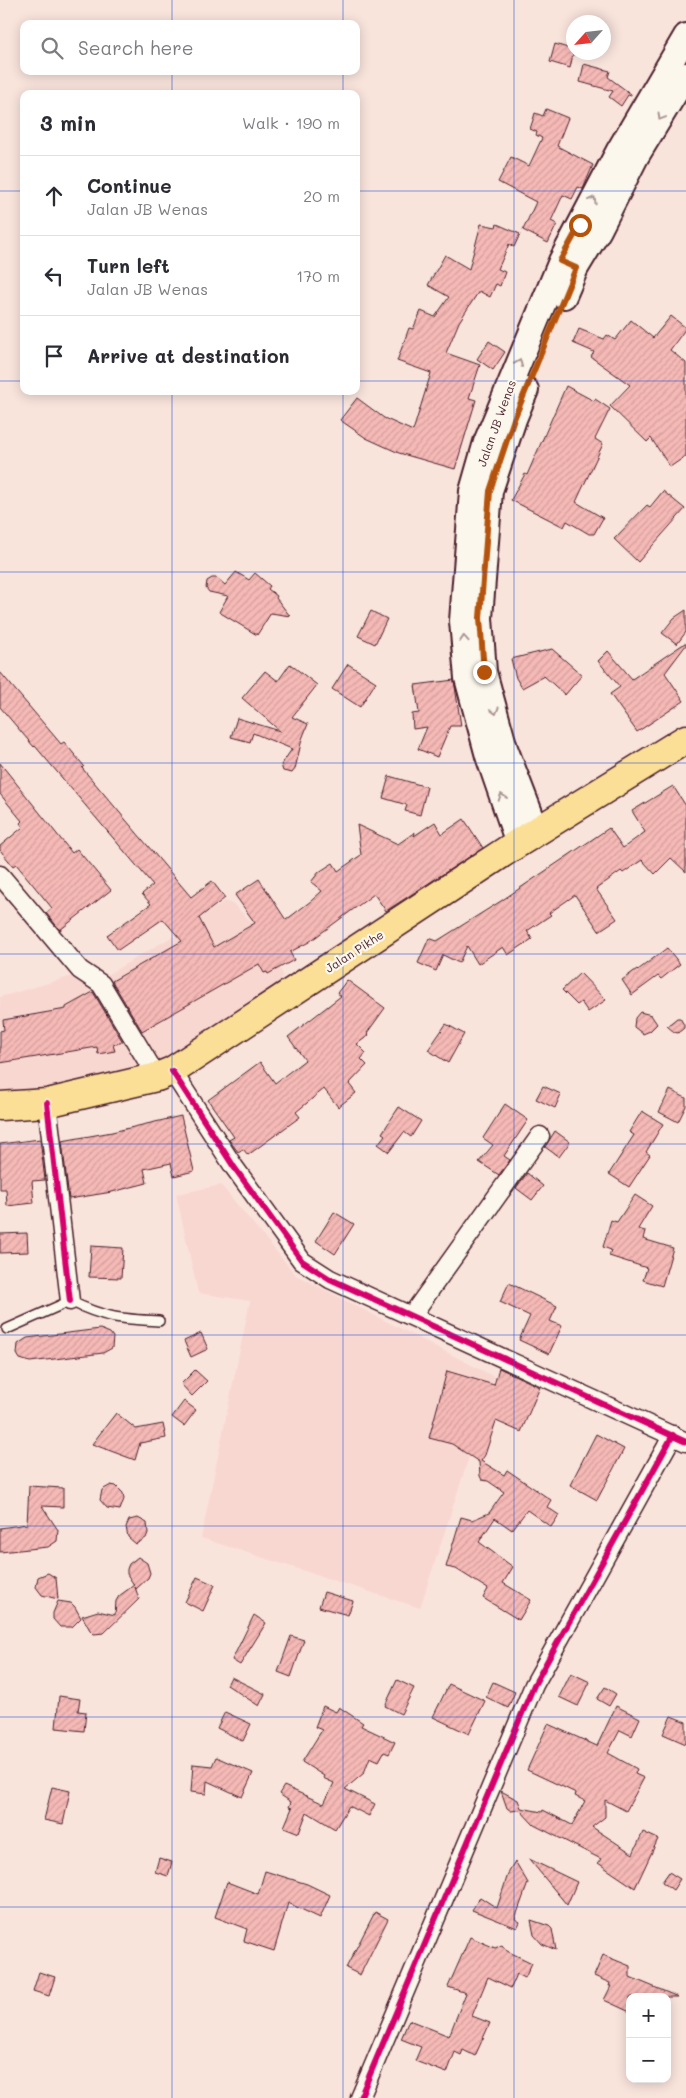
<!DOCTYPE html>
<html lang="en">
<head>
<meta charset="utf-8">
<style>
	:root { --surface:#fff; --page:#f7f7f7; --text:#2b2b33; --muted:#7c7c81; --line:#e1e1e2 }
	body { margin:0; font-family:Mali,sans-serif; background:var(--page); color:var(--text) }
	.controls { position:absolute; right:15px; bottom:15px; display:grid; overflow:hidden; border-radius:10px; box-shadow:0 2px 12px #0003 }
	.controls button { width:45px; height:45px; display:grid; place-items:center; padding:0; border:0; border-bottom:1px solid var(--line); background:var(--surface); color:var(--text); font:25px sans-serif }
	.compass { position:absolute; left:566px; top:15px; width:45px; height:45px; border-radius:50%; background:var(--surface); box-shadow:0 2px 12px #0003; rotate:243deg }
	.stop { position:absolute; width:15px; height:15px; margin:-11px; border:4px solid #b45309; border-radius:50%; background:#fff }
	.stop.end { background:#b45309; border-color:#fff; box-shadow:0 1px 5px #0008 }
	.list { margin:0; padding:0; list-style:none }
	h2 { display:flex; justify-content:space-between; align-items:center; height:65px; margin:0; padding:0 20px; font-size:21px }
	h2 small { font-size:16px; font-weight:400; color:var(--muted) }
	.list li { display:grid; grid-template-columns:32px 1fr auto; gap:15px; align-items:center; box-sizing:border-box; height:80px; padding:0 20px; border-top:1px solid var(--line) }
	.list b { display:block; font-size:19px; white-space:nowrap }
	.list p { margin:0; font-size:16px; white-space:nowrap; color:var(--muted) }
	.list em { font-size:16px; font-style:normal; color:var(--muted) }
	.icon { flex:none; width:28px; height:28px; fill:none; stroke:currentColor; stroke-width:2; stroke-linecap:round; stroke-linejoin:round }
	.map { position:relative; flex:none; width:686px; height:2098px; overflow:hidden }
	.search { position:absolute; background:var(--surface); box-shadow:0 2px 12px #0003; left:20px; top:20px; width:340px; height:55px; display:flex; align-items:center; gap:12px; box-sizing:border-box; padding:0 18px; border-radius:10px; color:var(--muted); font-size:19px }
	.panel { position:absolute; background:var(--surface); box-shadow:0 2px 12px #0003; left:20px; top:90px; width:340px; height:305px; border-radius:10px }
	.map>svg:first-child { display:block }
	.built { fill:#f8d7d1 }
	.building { fill:url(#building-hatch); stroke:#4a1f2b }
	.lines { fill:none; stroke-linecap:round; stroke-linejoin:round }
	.service-casing { stroke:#4a1f2b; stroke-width:12 }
	.minor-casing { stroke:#4a1f2b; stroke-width:21 }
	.secondary-casing { stroke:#4a1f2b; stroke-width:28 }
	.trunk-casing { stroke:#4a1f2b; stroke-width:31 }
	.service { stroke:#fbf7ec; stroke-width:9 }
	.minor { stroke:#fbf7ec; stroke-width:18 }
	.secondary { stroke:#fbf7ec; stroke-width:24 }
	.trunk { stroke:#fbdf96; stroke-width:28 }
	.cycleway-casing { stroke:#fbf7ec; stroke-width:9 }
	.cycleway { stroke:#d6006c; stroke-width:6 }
	.oneway { stroke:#ab9695 }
	.route { stroke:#b45309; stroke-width:6 }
	.grid { fill:none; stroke:#1d4ed8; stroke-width:1; stroke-opacity:0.55 }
	.labels { text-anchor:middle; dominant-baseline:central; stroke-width:4.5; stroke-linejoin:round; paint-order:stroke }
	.street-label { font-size:12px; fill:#4a1f2b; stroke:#fbf7ec }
</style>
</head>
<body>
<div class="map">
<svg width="686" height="2098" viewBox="0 0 686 2098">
	<defs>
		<pattern id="building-hatch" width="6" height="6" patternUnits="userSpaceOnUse" patternTransform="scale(1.25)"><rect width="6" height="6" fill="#f5b9b6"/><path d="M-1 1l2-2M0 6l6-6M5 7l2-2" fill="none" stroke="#d49f9d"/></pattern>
	</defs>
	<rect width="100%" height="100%" fill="#f9e4dc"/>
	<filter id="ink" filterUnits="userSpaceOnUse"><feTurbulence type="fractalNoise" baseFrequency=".02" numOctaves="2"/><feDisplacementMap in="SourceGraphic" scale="10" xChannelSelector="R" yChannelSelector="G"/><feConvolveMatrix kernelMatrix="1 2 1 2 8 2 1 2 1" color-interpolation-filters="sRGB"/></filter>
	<g filter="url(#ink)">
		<g class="built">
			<polygon points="225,901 234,905 253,923 283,974 281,988 174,1056 139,1069 51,1091 0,1097 0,997 76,975 105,976 175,935"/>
			<polygon points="221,1185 296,1275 495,1377 420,1608 201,1538 250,1301 198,1293 176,1194"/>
		</g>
		<g class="building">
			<polygon points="555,44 574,50 570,68 550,62"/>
			<polygon points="584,64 610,71 608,77 631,94 631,96 628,95 621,106 609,97 613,91 580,82"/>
			<polygon points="546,109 568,118 557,146 593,165 583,189 578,187 572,199 563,195 551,221 557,224 548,243 523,230 536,202 498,182 511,157 529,166 542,138 536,135 537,132 530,129 533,120 535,113 543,116"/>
			<polygon points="481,224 496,227 497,224 520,234 514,247 509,244 498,269 505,272 500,286 496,284 490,297 479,291 459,322 446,353 480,365 469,398 476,400 455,469 399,453 366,438 340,420 357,398 384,418 413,431 431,373 397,361 409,328 413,329 421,311 435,317 449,297 428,285 445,255 469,269"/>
			<polygon points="671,316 686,328 670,350 686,363 686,456 670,467 651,438 647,442 610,406 630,385 591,357 594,352 573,343 579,329 604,339 607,335 615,340 631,320 653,338"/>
			<polygon points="489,341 505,352 493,370 477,359"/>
			<polygon points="566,386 594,401 595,399 610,409 595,439 603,444 576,502 603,518 594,534 589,534 567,521 564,527 511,500 525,474 527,475"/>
			<polygon points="663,491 685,509 638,562 614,539 647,505 650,507"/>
			<polygon points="236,572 249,580 255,573 270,586 268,589 277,596 276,598 290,616 271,613 257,635 219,612 228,596 209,592 206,588 207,581 212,578 217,578 225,585"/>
			<polygon points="686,610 686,632 677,644 662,633 674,618"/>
			<polygon points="371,611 387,619 375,644 358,636"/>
			<polygon points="685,643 686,645 665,673 684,701 637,732 610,694 620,687 598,661 608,651 632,679"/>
			<polygon points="552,649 582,675 565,695 544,676 522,688 516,678 511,659"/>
			<polygon points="290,664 317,685 292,717 308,724 302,739 295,769 292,773 283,771 281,765 292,749 253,733 250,742 231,737 237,718 280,731 242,698 265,671 278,681"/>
			<polygon points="348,664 376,682 360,707 332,689"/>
			<polygon points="0,672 61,744 64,742 84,766 82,768 191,897 212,881 225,898 199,918 214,947 255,923 235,895 259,879 286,920 311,901 322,891 311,882 319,872 333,863 338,871 361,855 357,825 398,844 415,832 414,836 435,822 442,834 464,819 483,848 386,911 374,894 309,942 290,952 294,960 268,974 267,972 264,973 259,964 142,1031 112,981 182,941 163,919 118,950 107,935 151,904 142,894 153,885 35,746 34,747 0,707"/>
			<polygon points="454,680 461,726 450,726 437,757 418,749 427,727 413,729 412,714 419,713 415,685"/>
			<polygon points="0,763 72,853 77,849 111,890 60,930 46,913 52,908 16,864 13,866 0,850 0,846 23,827 20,823 22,821 0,794"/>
			<polygon points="389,776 427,787 420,815 405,811 407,805 383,798"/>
			<polygon points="673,786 686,806 686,872 671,858 655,874 642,860 623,873 621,871 596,889 617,919 599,931 575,895 549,913 551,915 527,931 532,939 508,955 503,947 478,964 467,946 459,963 443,955 436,971 418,963 429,938 437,941 501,901 609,828 623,848 645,832 632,811"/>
			<polygon points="667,948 680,964 661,979 658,976 632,995 622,980 637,969 638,970"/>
			<polygon points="580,973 606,1000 588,1012 581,1002 577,1005 562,990"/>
			<polygon points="347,980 385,1008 367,1033 369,1035 357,1044 366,1053 361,1059 367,1065 349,1084 356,1093 338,1107 324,1089 296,1112 300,1117 248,1155 243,1149 238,1152 229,1140 234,1137 208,1100 260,1062 275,1083 305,1060 288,1037 341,996 337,993"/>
			<polygon points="93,992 123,1042 113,1045 115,1051 98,1054 97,1047 0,1063 0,1031 4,1030 3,1020 66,1009 66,1007"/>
			<polygon points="640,1012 651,1015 657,1024 650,1031 643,1034 634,1027 635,1018"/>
			<polygon points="677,1018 680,1018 684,1025 684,1028 678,1033 674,1032 667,1026"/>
			<polygon points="446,1024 464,1034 448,1063 428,1050"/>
			<polygon points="543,1086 561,1094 555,1108 536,1099"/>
			<polygon points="670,1090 686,1098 686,1106 678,1122 659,1112"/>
			<polygon points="505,1104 528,1120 504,1156 510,1160 499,1175 479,1162 493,1145 483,1138"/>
			<polygon points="399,1107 421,1121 411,1137 404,1132 389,1152 378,1144 385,1135 382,1133"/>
			<polygon points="642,1111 663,1124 646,1152 650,1155 629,1187 609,1174 634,1135 629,1132"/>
			<polygon points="181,1116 194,1171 174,1176 171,1163 144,1169 147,1183 112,1192 69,1199 62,1141 112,1132"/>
			<polygon points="555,1131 570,1142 559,1157 545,1147"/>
			<polygon points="40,1139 45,1180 32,1181 34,1203 7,1206 6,1189 0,1189 0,1144"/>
			<polygon points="527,1173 543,1186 532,1200 516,1188"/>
			<polygon points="635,1195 652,1206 638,1229 645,1231 643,1239 673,1248 662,1286 643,1280 647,1268 609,1256 611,1250 603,1247 611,1220 617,1222"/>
			<polygon points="334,1212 354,1224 335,1254 316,1241"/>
			<polygon points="27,1233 28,1252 0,1253 0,1234"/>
			<polygon points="91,1246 123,1248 121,1278 89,1277"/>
			<polygon points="509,1283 557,1306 550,1321 562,1326 549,1354 519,1340 530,1316 500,1302"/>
			<polygon points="100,1329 110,1333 113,1337 112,1348 103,1353 30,1362 20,1359 17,1354 18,1344 27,1338"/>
			<polygon points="201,1333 208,1349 191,1357 184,1341"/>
			<polygon points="499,1368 540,1387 521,1432 496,1421 485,1455 481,1461 504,1475 507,1470 551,1500 547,1507 559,1515 551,1527 527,1510 512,1530 495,1518 479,1542 513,1567 503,1583 531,1600 519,1620 483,1598 488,1589 456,1569 446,1567 461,1517 472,1520 489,1513 504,1492 488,1481 482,1480 480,1476 479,1462 452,1444 429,1438 447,1371 494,1385"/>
			<polygon points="195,1370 207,1381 192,1396 181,1384"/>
			<polygon points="184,1401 196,1410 184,1426 172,1417"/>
			<polygon points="116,1413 136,1429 163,1424 166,1438 140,1443 135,1460 92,1444"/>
			<polygon points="596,1434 624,1449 597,1500 570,1485"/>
			<polygon points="111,1485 116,1486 123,1493 124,1499 120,1510 107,1508 100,1500 102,1490"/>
			<polygon points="29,1486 63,1488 63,1507 42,1506 58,1530 57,1541 48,1547 0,1552 0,1528 27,1524"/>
			<polygon points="138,1518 147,1523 148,1533 146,1538 136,1544 128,1537 126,1527 129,1520"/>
			<polygon points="138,1557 147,1563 150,1573 148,1578 136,1589 135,1587 139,1599 104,1633 94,1634 90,1630 82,1616 98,1611 115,1615 116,1601 119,1596 134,1585 127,1574 127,1569 129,1564"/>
			<polygon points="48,1573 56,1578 58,1599 42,1595 36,1587 38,1577"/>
			<polygon points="197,1577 215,1585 203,1611 185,1602"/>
			<polygon points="324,1592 353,1601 348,1615 319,1607"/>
			<polygon points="58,1601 71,1603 75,1607 81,1618 72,1627 60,1627 53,1619 53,1613"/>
			<polygon points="254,1615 266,1623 240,1665 232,1660"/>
			<polygon points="291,1636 304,1640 291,1677 278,1672"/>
			<polygon points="571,1673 590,1682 578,1706 559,1697"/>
			<polygon points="231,1677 265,1694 259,1706 227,1685"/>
			<polygon points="397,1680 414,1688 401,1714 385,1706"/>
			<polygon points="493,1682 515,1692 508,1708 486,1697"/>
			<polygon points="449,1684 485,1701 469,1734 433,1717"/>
			<polygon points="605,1687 616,1694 609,1706 597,1699"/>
			<polygon points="59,1696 80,1699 78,1711 86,1712 84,1731 56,1728"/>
			<polygon points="323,1706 336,1712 339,1707 363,1723 361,1726 395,1742 389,1754 384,1752 379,1761 370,1757 364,1773 345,1789 375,1804 369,1816 349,1806 335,1829 307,1812 299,1833 284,1827 292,1808 289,1807 291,1802 279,1794 284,1786 324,1804 334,1783 323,1778 324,1776 302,1762 322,1730 315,1727"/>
			<polygon points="616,1706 640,1718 632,1736 620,1730 608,1753 637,1769 635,1774 644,1778 626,1811 605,1800 605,1817 592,1827 633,1854 643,1832 658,1839 635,1888 598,1863 601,1859 534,1825 520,1810 511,1811 507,1808 501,1791 518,1800 521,1808 542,1812 543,1810 572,1825 585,1801 575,1796 576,1793 527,1770 548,1724 597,1746"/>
			<polygon points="225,1712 251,1724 243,1741 217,1728"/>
			<polygon points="671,1716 686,1722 686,1744 663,1734"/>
			<polygon points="216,1757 253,1773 242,1797 207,1781 206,1794 191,1792 193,1764 212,1766"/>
			<polygon points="52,1787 70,1791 63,1824 44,1820"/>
			<polygon points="159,1858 172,1862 168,1876 155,1872"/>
			<polygon points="529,1859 577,1882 567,1905"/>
			<polygon points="515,1861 528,1883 515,1919 520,1922 517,1928 472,1910 480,1897 497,1908 509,1871"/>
			<polygon points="265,1871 307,1884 330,1895 320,1918 288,1903 274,1951 244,1941 247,1929 215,1917 227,1882 258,1894"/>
			<polygon points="669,1872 680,1879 673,1890 662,1882"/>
			<polygon points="375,1912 388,1919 360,1975 346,1968"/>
			<polygon points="531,1920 549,1926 552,1929 556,1950 542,1944 534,1935"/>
			<polygon points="470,1937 495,1948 502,1945 507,1951 532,1963 525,1978 517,1974 511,1988 488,1977 472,2016 490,2023 475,2056 463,2050 461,2055 455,2052 447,2073 415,2061 421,2047 401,2039 409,2020 449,2036 466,1993 448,1987"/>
			<polygon points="603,1955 630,1966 630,1977 678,1997 630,1997 630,2012 604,2000 611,1986 609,1986 610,1983 594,1976"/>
			<polygon points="39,1972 55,1977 49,1996 33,1991"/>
		</g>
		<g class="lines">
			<g class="service-casing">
				<path id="service" d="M7,1329L70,1301C104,1318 121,1319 159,1321"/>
			</g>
			<g class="minor-casing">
				<g id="minor">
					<polyline points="0,875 80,970 101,984 157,1077"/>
					<polyline points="172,1071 234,1167 302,1261 330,1279 686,1442"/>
					<polyline points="47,1103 70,1301"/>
					<polyline points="412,1315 540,1136"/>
					<polyline points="360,2098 534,1685 673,1435"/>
				</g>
			</g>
			<g class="secondary-casing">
				<g id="secondary">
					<polyline points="564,296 576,268 599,230 636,157 686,75"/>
					<polyline points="526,390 514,419 490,491 480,618 484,672 505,748 537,831"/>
					<polyline points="518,843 488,756 467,678 462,621 472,491 486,442 561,261 619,150 686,36"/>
				</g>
			</g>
			<g class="trunk-casing">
				<polyline id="trunk" points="0,1106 47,1103 157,1077 172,1071 518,843 686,739"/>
			</g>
			<use href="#service" class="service"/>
			<use href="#minor" class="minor"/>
			<use href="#secondary" class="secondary"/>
			<use href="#trunk" class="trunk"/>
			<g class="cycleway-casing">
				<g id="cycleway">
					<polyline points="172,1071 234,1167 302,1261 330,1279 686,1442"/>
					<polyline points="47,1103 70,1301"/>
					<polyline points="360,2098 534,1685 673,1435"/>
				</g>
			</g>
			<use href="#cycleway" class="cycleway"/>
		</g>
		<defs><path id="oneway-chevron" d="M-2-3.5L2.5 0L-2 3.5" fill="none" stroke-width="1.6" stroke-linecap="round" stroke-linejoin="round" transform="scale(1.25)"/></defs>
		<g class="oneway">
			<use href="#oneway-chevron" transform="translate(661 117) rotate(121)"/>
			<use href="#oneway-chevron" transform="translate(593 200) rotate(-62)"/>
			<use href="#oneway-chevron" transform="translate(519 363) rotate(-68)"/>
			<use href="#oneway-chevron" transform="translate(464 639) rotate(-94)"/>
			<use href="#oneway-chevron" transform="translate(495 711) rotate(75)"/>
			<use href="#oneway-chevron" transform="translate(502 797) rotate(-109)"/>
		</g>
	</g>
	<g class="lines" filter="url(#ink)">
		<polyline class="route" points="484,672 480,618 490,491 514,419 576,268 560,261 580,225"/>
	</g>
	<path class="grid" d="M172,0V24M343,0V24M514,0V2098M172,71V94M343,71V94M0,191H24M356,191H686M0,381H24M356,381H686M172,391V2098M343,391V2098M0,572H686M0,763H686M0,954H686M0,1144H686M0,1335H686M0,1526H686M0,1717H686M0,1907H686"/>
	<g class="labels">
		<g class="street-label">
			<text transform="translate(496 423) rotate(-70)">Jalan JB Wenas</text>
			<text transform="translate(354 951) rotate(-33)">Jalan Pikhe</text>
		</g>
	</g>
</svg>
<div class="controls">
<button>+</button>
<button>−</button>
</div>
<svg class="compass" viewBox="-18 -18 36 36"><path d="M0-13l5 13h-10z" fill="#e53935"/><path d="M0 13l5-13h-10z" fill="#7c7c81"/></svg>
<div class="stop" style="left:580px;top:225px"></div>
<div class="stop end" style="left:484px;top:672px"></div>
<div class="search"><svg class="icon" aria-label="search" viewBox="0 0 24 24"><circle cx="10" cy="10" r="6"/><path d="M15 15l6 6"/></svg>Search here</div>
<section class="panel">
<h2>3 min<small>Walk · 190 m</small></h2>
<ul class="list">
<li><svg class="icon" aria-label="ahead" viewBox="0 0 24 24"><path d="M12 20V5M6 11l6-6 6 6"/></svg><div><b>Continue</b><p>Jalan JB Wenas</p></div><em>20 m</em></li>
<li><svg class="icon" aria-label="left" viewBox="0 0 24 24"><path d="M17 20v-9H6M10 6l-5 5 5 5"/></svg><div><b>Turn left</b><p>Jalan JB Wenas</p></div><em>170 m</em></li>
<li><svg class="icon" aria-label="arrive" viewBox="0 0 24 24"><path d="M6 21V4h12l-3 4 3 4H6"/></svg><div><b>Arrive at destination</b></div></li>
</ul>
</section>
</div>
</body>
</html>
